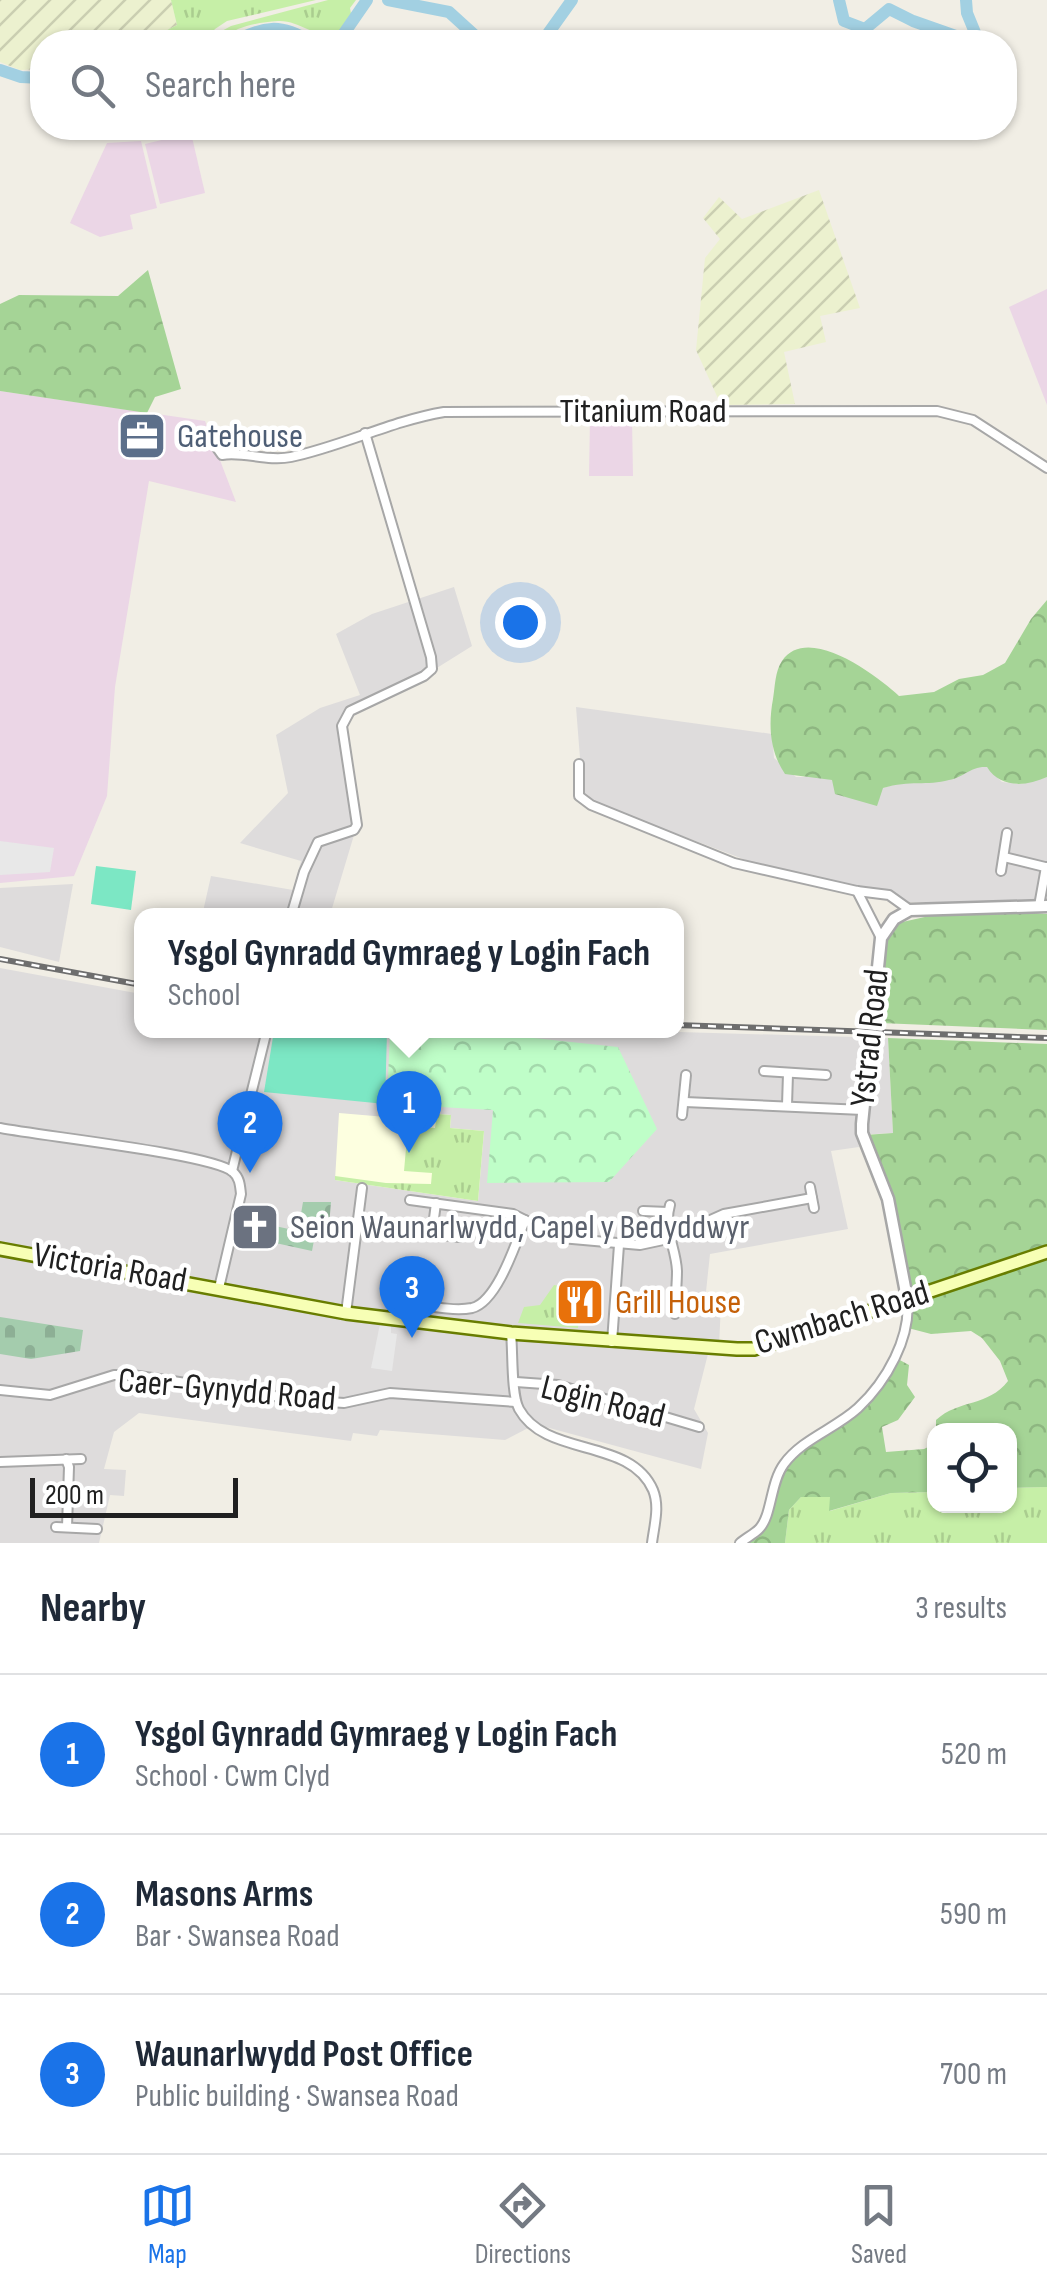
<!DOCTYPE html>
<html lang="en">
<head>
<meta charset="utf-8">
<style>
	:root { --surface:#fff; --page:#f2f2f3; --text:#1f2937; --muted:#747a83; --line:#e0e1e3; --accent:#1a73e8 }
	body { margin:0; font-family:"Sofia Sans Condensed",sans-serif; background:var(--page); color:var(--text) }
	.controls { position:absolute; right:30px; bottom:30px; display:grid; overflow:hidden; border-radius:20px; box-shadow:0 2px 8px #0004 }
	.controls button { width:90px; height:90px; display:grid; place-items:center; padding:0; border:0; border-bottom:2px solid var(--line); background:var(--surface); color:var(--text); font:50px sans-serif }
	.scale { position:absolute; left:30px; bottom:25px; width:208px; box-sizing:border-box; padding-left:10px; border:5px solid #202020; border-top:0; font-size:28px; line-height:35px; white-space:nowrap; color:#202020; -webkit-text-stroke:8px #fff; paint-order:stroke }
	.you { position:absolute; left:520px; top:622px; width:35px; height:35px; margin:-25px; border:8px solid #fff; border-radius:50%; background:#1a73e8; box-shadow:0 0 0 15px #1a73e833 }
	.badge { display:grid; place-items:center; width:65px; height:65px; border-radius:50%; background:var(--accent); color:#fff; font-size:32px; font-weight:700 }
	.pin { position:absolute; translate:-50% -82px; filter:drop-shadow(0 2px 5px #0008) }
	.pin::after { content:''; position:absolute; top:52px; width:35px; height:30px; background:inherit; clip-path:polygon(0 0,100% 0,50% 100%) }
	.popup { position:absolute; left:134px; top:908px; width:550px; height:130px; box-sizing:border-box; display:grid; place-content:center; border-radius:20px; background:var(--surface); filter:drop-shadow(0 2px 8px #0005); font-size:32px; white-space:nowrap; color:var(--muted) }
	.popup b { font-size:38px; color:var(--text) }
	.popup::after { content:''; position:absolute; left:50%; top:100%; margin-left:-20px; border:20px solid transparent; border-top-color:var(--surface) }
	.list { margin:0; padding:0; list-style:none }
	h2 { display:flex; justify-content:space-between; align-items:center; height:130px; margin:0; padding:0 40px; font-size:42px }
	h2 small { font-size:32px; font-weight:400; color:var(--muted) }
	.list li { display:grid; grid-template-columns:65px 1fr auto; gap:30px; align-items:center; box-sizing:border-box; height:160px; padding:0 40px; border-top:2px solid var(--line) }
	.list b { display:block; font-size:38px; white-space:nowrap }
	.list p { margin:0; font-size:32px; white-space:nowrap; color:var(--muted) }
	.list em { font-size:32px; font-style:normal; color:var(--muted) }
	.icon { flex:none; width:55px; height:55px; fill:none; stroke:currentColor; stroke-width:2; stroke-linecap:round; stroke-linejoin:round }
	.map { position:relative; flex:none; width:1047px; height:1543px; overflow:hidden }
	.search { position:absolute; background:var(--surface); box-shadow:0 2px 8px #0004; left:30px; right:30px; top:30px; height:110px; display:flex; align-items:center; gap:25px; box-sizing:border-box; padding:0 35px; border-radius:40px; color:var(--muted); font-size:38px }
	.sheet { height:610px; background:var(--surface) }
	nav { display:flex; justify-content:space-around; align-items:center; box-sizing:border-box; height:140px; border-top:2px solid var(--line); background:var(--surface); font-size:28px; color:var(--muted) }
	nav a { display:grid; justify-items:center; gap:5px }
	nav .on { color:var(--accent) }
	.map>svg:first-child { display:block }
	.residential { fill:#dedcdc }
	.industrial { fill:#ebd6e6 }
	.education { fill:#fdffe0 }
	.farmland { fill:url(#farmland-furrows) }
	.grass { fill:url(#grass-tufts) }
	.forest { fill:url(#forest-crowns) }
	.cemetery { fill:url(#cemetery-stones) }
	.park { fill:url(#park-crowns) }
	.pitch { fill:#7ce7c4 }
	.parking { fill:#e8e8e8 }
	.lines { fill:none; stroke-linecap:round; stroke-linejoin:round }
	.river { stroke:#a2d0e2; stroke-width:12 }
	.minor-casing { stroke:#a7a7a7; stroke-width:12 }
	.tertiary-casing { stroke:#a7a7a7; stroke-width:15 }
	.secondary-casing { stroke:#687d00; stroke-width:16 }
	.minor { stroke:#fff; stroke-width:8 }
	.tertiary { stroke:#fff; stroke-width:10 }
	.secondary { stroke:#f7ffb5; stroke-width:11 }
	.rail-casing { stroke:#6e6e6e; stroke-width:6 }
	.rail { stroke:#fff; stroke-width:2.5; stroke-dasharray:8; stroke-linecap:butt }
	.labels { text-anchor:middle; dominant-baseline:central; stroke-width:9; stroke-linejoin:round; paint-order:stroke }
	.street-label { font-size:35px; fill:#202020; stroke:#fff }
	.service-label { font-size:35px; fill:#4e5e75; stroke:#fff; text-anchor:start }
	.worship-label { font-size:35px; fill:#5b616d; stroke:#fff; text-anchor:start }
	.food-label { font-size:35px; fill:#c56008; stroke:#fff; text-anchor:start }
</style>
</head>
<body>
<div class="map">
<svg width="1047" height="1543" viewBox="0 0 1047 1543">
	<defs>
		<pattern id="farmland-furrows" width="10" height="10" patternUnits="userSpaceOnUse" patternTransform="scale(2.5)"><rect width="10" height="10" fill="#ecf1cf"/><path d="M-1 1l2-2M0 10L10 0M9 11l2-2" fill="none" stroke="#caceb1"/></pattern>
		<pattern id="grass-tufts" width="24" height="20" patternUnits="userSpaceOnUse" patternTransform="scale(2.5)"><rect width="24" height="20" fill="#c6efa7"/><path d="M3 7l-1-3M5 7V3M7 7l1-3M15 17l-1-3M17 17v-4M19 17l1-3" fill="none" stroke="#aacd8f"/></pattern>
		<pattern id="forest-crowns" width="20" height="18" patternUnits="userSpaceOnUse" patternTransform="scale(2.5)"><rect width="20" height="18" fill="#a5d496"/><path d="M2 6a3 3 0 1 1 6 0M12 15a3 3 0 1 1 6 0" fill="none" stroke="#8eb681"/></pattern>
		<pattern id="cemetery-stones" width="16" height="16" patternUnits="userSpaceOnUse" patternTransform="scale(2.5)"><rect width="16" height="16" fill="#a4ccad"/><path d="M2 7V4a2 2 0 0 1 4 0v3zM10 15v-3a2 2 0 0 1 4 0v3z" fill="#8daf95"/></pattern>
		<pattern id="park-crowns" width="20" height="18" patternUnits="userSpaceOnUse" patternTransform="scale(2.5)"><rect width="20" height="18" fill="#bffec8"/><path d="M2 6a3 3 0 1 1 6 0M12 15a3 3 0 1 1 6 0" fill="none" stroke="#a4d9ac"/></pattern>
	</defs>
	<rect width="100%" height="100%" fill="#f1eee5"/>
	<g class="residential">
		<polygon points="454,587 472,646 424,676 344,718 357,825 330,915 202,916 211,876 293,890 301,861 240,843 288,793 276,735 320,708 360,695 336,634 372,614"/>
		<polygon points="576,707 772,734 774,758 796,777 816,777 883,788 905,781 960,776 966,769 982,766 987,767 1002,782 1021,784 1047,777 1047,903 906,902 892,892 863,889 759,865 590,801 583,796"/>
		<polygon points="73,884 59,962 0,947 0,888"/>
		<polygon points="0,968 141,994 142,1030 610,1030 888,1038 893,1133 857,1135 859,1147 831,1151 848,1229 710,1254 705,1301 721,1304 719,1346 559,1333 284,1299 231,1284 0,1245"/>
		<polygon points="0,1252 219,1291 288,1308 522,1339 708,1354 694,1409 708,1433 701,1469 542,1426 530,1427 505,1440 380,1430 377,1436 353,1433 351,1441 139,1413 114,1432 104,1469 126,1470 124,1496 110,1495 99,1543 0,1543"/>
	</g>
	<g class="industrial">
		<polygon points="191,133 205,193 160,204 145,144"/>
		<polygon points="141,141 157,208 130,215 133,229 100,237 70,223 107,143"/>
		<polygon points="1047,289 1047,405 1009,307"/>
		<polygon points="0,391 205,421 236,502 149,481 115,687 107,796 74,876 0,883"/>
		<polygon points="590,419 632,419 633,476 589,476"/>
	</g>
	<polygon class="education" points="388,1110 451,1115 450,1128 484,1131 478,1201 335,1180 339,1113 386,1117"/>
	<g class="farmland">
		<polygon points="0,0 171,0 177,25 144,42 42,42 42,69 20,70 0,62"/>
		<polygon points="819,190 860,308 820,316 826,342 784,352 795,404 721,405 696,350 705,258 720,239 703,218 719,197 742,219"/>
	</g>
	<g class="grass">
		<polygon points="171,0 316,0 227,21 215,29 204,42 144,42 177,25"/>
		<path d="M328,0H356L350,8L353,25L338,38C316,38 299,20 278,21C264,22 250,24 238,29C227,34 222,43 210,42L218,33L231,26Z"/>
		<polygon points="437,1114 451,1115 450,1128 484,1131 478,1201 335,1180 335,1176 386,1183 431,1184 432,1173 404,1171 408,1126 435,1128"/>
		<polygon points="554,1285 578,1290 568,1292 563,1316 579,1318 578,1328 518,1323 524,1307 540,1305"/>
		<polygon points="1047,1487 1047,1543 785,1543 789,1510 801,1497 831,1497 830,1511 891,1493 934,1492 934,1506 1010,1506 1010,1488"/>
	</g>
	<g class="forest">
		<polygon points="148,270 181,389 155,397 147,413 0,391 0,304 19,295 118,296"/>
		<path d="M1047,600V777C1025,787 1000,788 987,767C970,766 965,777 949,780C927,786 910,780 883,788L877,806L835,794L832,780L785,774C770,752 768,726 773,699C775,687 775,671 782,661C808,623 877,676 899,696L934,692L959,679L983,675L1005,663L1031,619Z"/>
		<polygon points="1022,912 1047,914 1047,1030 880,1023 874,1020 888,936 898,923 938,914"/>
		<polygon points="888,1038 1047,1044 1047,1246 915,1290 908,1287 889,1198 865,1135 893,1133"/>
		<path d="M1047,1256V1487L1010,1488V1430H936V1420C959,1399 988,1407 1008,1381L1000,1361L982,1338L971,1331L931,1334L908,1328L910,1302Z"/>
		<polygon points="896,1358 909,1365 907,1385 915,1397 898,1420 882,1427 886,1452 924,1449 934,1444 934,1492 891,1493 829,1511 830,1497 801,1497 789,1510 785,1543 742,1543 760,1530 773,1488 794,1453 860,1410"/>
	</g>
	<g class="cemetery">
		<polygon points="303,1202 331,1202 329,1226 317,1224 312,1251 271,1242 275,1226 298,1231"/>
		<polygon points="0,1317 83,1330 80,1351 31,1359 0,1354"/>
	</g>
	<polygon class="park" points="390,1031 506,1035 618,1047 657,1129 609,1182 487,1183 493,1110 387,1104"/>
	<g class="pitch">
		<polygon points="96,866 136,871 131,910 91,904"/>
		<polygon points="274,1031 387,1031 385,1104 264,1092"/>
	</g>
	<g class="parking">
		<polygon points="0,841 54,848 50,872 0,875"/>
		<polygon points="380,1324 391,1326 391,1333 397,1334 392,1371 371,1368"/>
	</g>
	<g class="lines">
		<g class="river">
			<polyline points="388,0 449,12 482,42"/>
			<polyline points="839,0 844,21 865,29 889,9 913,21 967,40 976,35 967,13 966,0"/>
			<path d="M232,42C265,27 279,22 311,42"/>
			<polyline points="338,42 367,0"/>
			<polyline points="526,42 547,35 572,0"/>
			<polyline points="0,70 21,77 42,78"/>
		</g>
		<g class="minor-casing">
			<g id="minor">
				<path d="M231,451L229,441L218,442L217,448L222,455C243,451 267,462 291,457C343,446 391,421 444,412L937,411L973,420L1047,468"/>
				<polyline points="579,764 579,796 591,805 734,863 857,891 889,895 910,910"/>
				<polyline points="1004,857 1045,867"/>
				<polyline points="1001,871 1007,833"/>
				<polyline points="857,891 881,938"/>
				<polyline points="1039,906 1046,867"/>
				<polyline points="291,916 304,872 318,842 354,830 357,825 342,726 350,711 424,676 432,669 431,657 365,433"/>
				<polyline points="764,1071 826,1075"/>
				<polyline points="685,1102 863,1110"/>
				<polyline points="787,1105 788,1074"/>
				<polyline points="403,1113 403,1120"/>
				<polyline points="682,1115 686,1075"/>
				<path d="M0,1128C40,1136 212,1154 233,1172C240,1178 240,1186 241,1194L219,1288"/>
				<polyline points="232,1171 267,1030"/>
				<polyline points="810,1187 814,1208"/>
				<polyline points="410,1200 513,1214 561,1238 640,1245 668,1239 724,1214 812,1198"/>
				<path d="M670,1205C663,1230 676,1247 677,1271C677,1285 675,1300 675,1314"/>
				<polyline points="643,1211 668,1212"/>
				<polyline points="410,1231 459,1237"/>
				<polyline points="432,1234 436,1203"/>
				<path d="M407,1302C427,1305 452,1312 472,1308C497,1302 516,1243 525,1220"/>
				<polyline points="424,1304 428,1273"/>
				<polyline points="346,1313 362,1188"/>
				<path d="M511,1333C513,1352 511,1394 519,1409C546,1458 630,1437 653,1490C660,1507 654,1526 652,1543"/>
				<polyline points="612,1342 619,1245"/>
				<polyline points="516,1382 558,1385 699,1427"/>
				<polyline points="0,1390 50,1395 114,1375 132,1375 301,1400 344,1403 390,1393 516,1402"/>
				<polyline points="66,1459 69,1467 67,1527"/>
				<polyline points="0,1462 81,1459"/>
				<polyline points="56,1527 97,1529"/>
				<path d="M740,1543C746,1538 754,1534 759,1529C772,1516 770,1483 784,1464C802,1439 835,1429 858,1408C886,1382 912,1337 907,1298"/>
			</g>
		</g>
		<g class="tertiary-casing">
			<polyline id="tertiary" points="907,1298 888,1199 862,1133 862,1124 881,938 894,919 910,910 1047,906"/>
		</g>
		<g class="secondary-casing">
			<polyline id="secondary" points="0,1249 346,1313 511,1333 737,1349 754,1349 784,1340 1047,1252"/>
		</g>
		<use href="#minor" class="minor"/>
		<use href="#tertiary" class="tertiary"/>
		<use href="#secondary" class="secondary"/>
		<g class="rail-casing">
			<g id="rail">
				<polyline points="0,959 142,985"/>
				<polyline points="676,1025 1047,1038"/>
			</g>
		</g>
		<use href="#rail" class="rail"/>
	</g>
	<defs>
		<g id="office-square" transform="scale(2.5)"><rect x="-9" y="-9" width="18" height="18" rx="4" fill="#5c6f8a" stroke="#fff"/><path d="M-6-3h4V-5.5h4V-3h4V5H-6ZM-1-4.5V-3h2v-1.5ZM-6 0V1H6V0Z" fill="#fff"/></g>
		<g id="church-square" transform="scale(2.5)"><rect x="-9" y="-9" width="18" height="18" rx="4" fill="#6b7280" stroke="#fff"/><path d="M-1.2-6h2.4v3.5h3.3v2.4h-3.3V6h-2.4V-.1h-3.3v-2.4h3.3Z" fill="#fff"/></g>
		<g id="restaurant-square" transform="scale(2.5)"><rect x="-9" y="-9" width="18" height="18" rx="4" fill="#e8710a" stroke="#fff"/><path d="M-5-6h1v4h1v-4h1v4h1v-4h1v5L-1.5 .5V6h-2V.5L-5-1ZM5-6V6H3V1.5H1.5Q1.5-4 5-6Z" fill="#fff"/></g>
	</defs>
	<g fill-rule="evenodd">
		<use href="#office-square" x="142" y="436"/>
		<use href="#church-square" x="255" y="1227"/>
		<use href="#restaurant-square" x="580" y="1302"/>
	</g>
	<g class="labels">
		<g class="street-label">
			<text x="643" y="411">Titanium Road</text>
			<text transform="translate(870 1038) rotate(-84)">Ystrad Road</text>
			<text transform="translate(110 1268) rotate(10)">Victoria Road</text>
			<text transform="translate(842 1318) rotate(-17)">Cwmbach Road</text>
			<text transform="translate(227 1390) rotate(5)">Caer-Gynydd Road</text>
			<text transform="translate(603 1402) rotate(14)">Login Road</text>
		</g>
		<g class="service-label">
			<text x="177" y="436">Gatehouse</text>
		</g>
		<g class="worship-label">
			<text x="290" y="1227">Seion Waunarlwydd, Capel y Bedyddwyr</text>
		</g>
		<g class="food-label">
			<text x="615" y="1302">Grill House</text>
		</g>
	</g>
</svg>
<div class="controls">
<button><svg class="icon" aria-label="locate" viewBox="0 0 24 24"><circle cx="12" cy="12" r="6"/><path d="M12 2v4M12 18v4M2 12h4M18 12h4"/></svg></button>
</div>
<div class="scale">200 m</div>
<div class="you"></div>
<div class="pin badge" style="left:409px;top:1153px">1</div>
<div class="popup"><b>Ysgol Gynradd Gymraeg y Login Fach</b>School</div>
<div class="pin badge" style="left:250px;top:1173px">2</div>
<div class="pin badge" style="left:412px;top:1338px">3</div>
<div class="search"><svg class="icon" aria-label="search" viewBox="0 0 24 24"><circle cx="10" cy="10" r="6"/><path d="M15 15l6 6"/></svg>Search here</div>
</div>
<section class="sheet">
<h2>Nearby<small>3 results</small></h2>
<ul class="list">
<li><span class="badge">1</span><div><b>Ysgol Gynradd Gymraeg y Login Fach</b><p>School · Cwm Clyd</p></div><em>520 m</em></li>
<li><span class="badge">2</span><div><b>Masons Arms</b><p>Bar · Swansea Road</p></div><em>590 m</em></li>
<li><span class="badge">3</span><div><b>Waunarlwydd Post Office</b><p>Public building · Swansea Road</p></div><em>700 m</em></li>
</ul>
</section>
<nav>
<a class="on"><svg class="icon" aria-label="map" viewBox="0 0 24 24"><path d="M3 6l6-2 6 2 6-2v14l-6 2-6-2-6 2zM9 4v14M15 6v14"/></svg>Map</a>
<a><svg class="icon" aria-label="directions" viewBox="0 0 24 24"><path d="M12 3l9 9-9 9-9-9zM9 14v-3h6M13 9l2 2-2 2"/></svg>Directions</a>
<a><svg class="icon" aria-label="saved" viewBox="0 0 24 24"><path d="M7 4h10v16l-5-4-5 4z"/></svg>Saved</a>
</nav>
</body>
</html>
